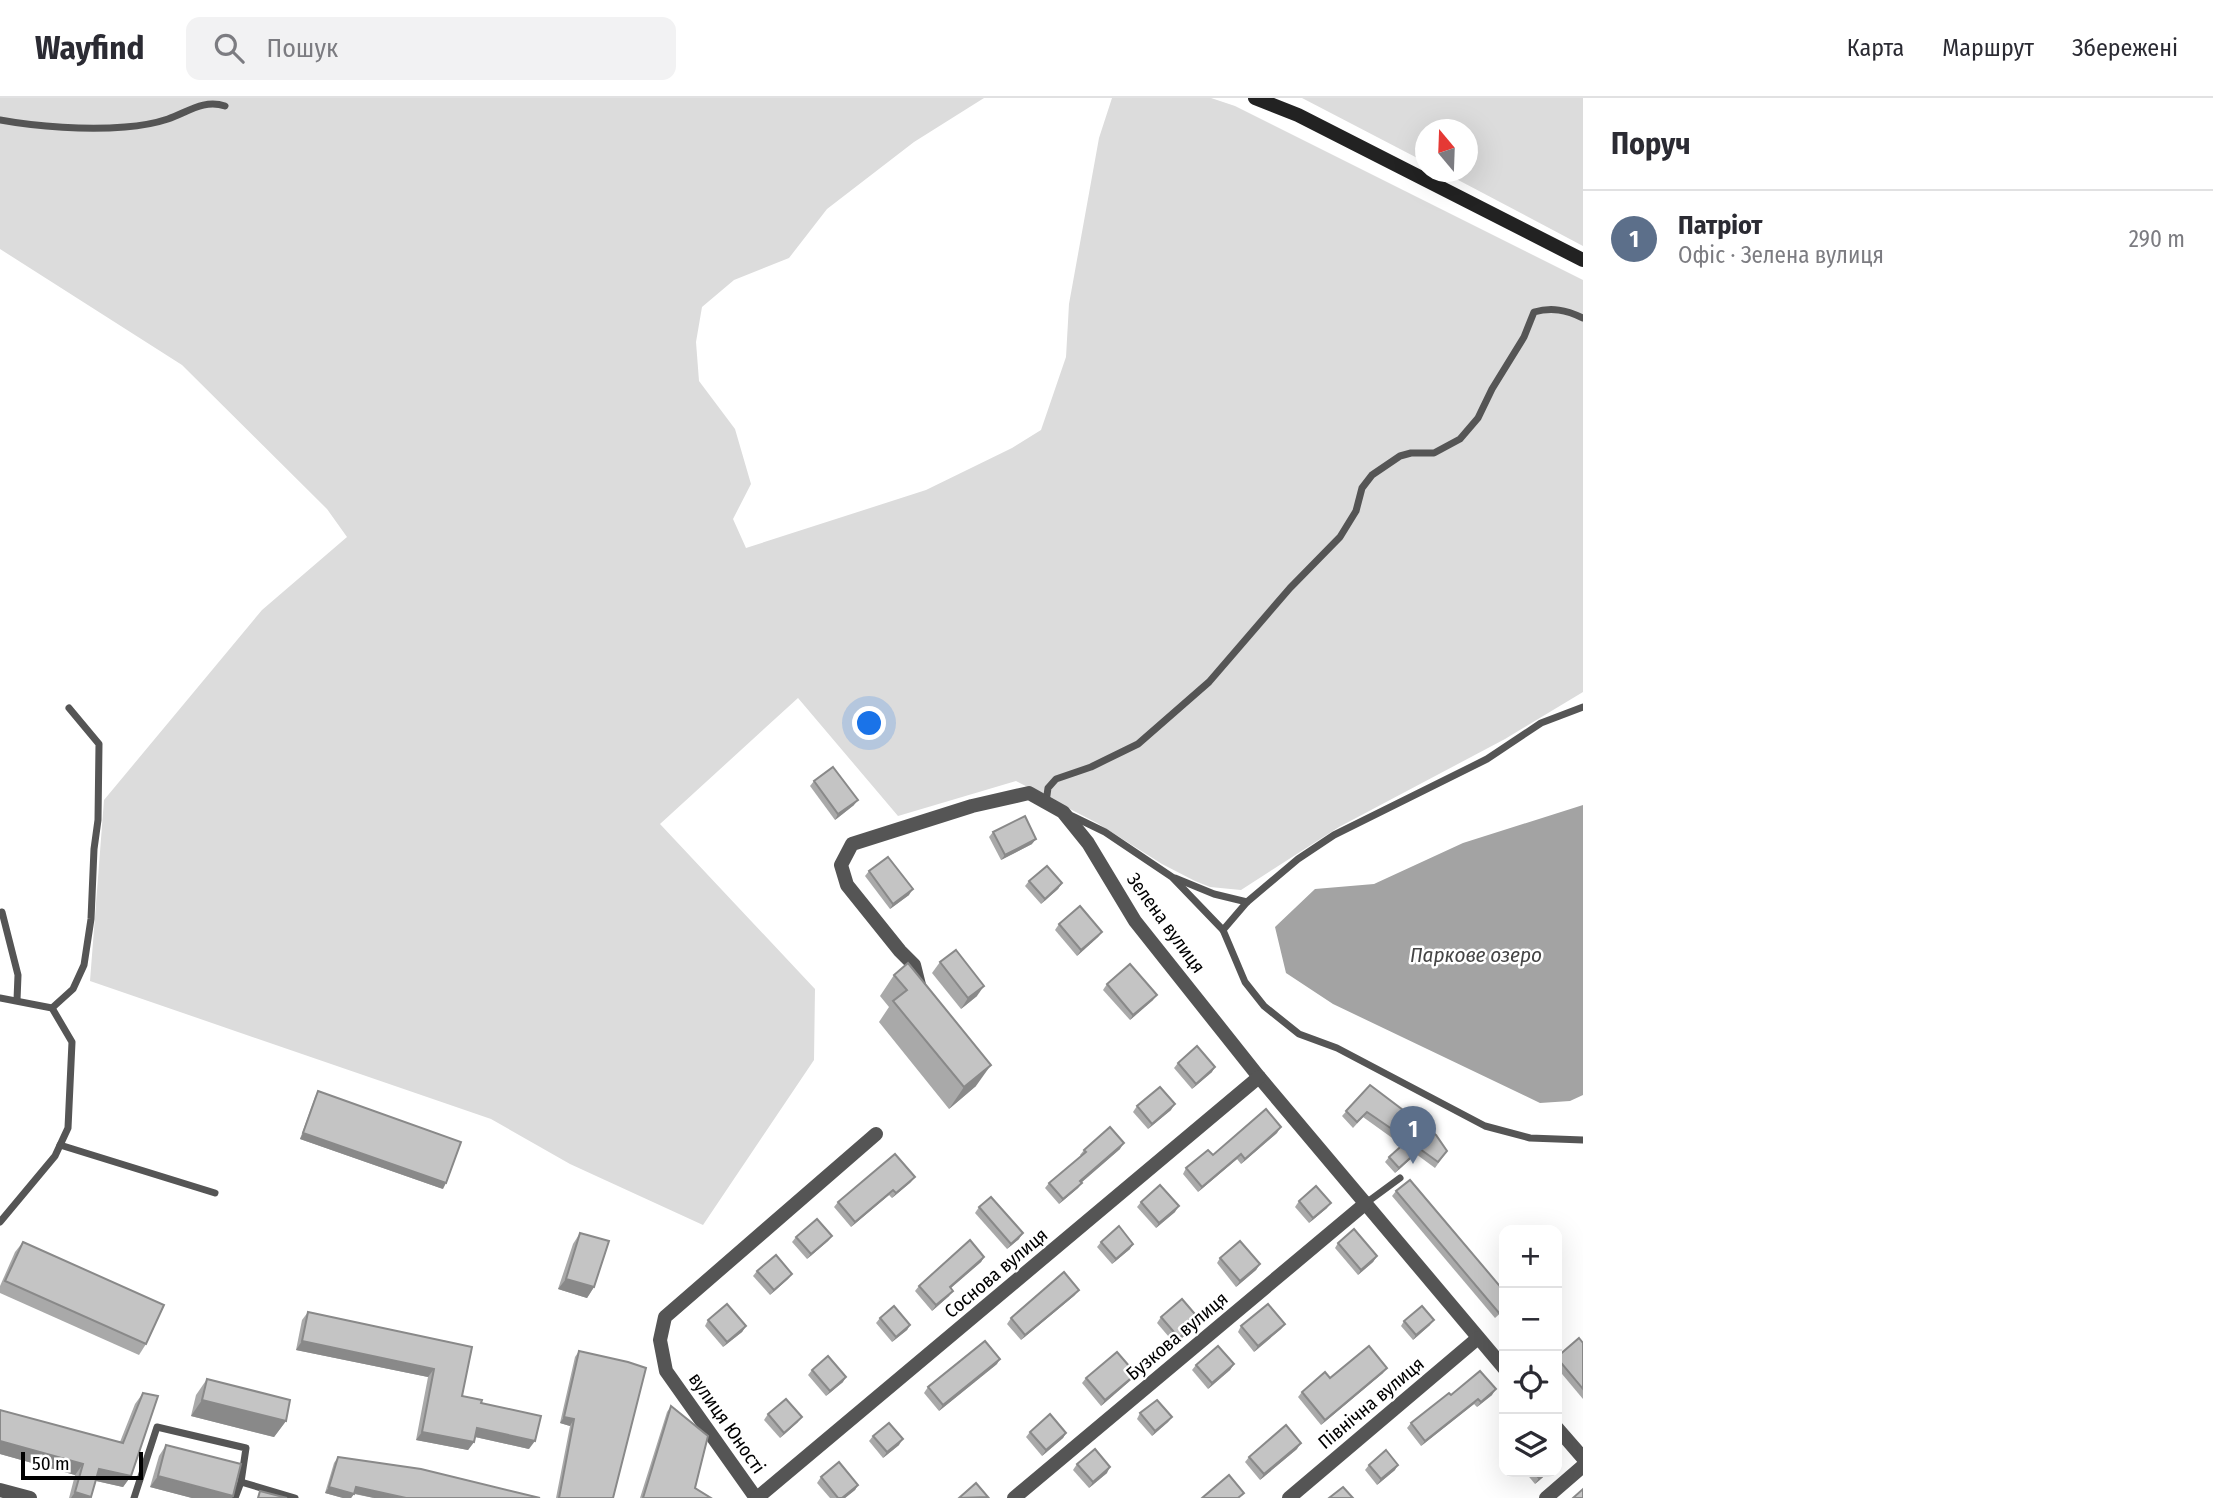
<!DOCTYPE html>
<html lang="uk">
<head>
<meta charset="utf-8">
<style>
	:root { --surface:#fff; --page:#f2f2f3; --text:#2b2b33; --muted:#7c7c81; --line:#e1e1e2; --accent:#000 }
	body { margin:0; font-family:"Fira Sans Condensed",sans-serif; background:var(--page); color:var(--text) }
	.controls { position:absolute; right:21px; bottom:21px; display:grid; overflow:hidden; border-radius:14px; box-shadow:0 7px 28px #0002 }
	.controls button { width:63px; height:63px; display:grid; place-items:center; padding:0; border:0; border-bottom:2px solid var(--line); background:var(--surface); color:var(--text); font:35px sans-serif }
	.compass { position:absolute; left:1415px; top:21px; width:63px; height:63px; border-radius:50%; background:var(--surface); box-shadow:0 7px 28px #0002; rotate:341deg }
	.scale { position:absolute; left:21px; bottom:18px; width:122px; box-sizing:border-box; padding-left:7px; border:4px solid #000; border-top:0; font-size:19px; line-height:24px; white-space:nowrap; color:#000; -webkit-text-stroke:5px #fff; paint-order:stroke }
	.you { position:absolute; left:870px; top:626px; width:24px; height:24px; margin:-18px; border:5px solid #fff; border-radius:50%; background:#1a73e8; box-shadow:0 0 0 10px #1a73e833 }
	.badge { display:grid; place-items:center; width:46px; height:46px; border-radius:50%; background:var(--accent); color:#fff; font-size:23px; font-weight:700 }
	.pin { position:absolute; translate:-50% -58px; filter:drop-shadow(0 2px 4px #0008) }
	.pin::after { content:''; position:absolute; top:37px; width:24px; height:21px; background:inherit; clip-path:polygon(0 0,100% 0,50% 100%) }
	.list { margin:0; padding:0; list-style:none }
	h2 { display:flex; justify-content:space-between; align-items:center; height:91px; margin:0; padding:0 28px; font-size:30px }
	h2 small { font-size:23px; font-weight:400; color:var(--muted) }
	.list li { display:grid; grid-template-columns:46px 1fr auto; gap:21px; align-items:center; box-sizing:border-box; height:98px; padding:0 28px; border-top:2px solid var(--line) }
	.list b { display:block; font-size:26px; white-space:nowrap }
	.list p { margin:0; font-size:23px; white-space:nowrap; color:var(--muted) }
	.list em { font-size:23px; font-style:normal; color:var(--muted) }
	.icon { flex:none; width:38px; height:38px; fill:none; stroke:currentColor; stroke-width:2; stroke-linecap:round; stroke-linejoin:round }
	.map { position:relative; flex:none; width:1583px; height:1400px; overflow:hidden }
	header { display:flex; align-items:center; gap:42px; box-sizing:border-box; height:98px; padding:0 35px; background:var(--surface); border-bottom:2px solid var(--line) }
	header strong { font-size:33px }
	nav { display:flex; gap:38px; margin-inline-start:auto; font-size:24px }
	.search { width:490px; height:63px; background:var(--page); display:flex; align-items:center; gap:18px; box-sizing:border-box; padding:0 24px; border-radius:14px; color:var(--muted); font-size:26px }
	main { display:flex }
	aside { flex:1; background:var(--surface) }
	.map>svg:first-child { display:block }
	.green { fill:#dcdcdc }
	.water { fill:#a3a3a3 }
	.lines { fill:none; stroke-linecap:round; stroke-linejoin:round }
	.lane { stroke:#555; stroke-width:7 }
	.street { stroke:#555; stroke-width:14 }
	.secondary { stroke:#222; stroke-width:14 }
	.wall { fill:#a9a9a9 }
	.shaded-wall { fill:#898989 }
	.building { fill:#c4c4c4; stroke:#898989; stroke-width:2 }
	.labels { text-anchor:middle; dominant-baseline:central; stroke-width:5; stroke-linejoin:round; paint-order:stroke }
	.street-label { font-size:19px; fill:#000; stroke:#fff }
	.water-label { font-size:21px; font-style:italic; fill:#444; stroke:#fff }
</style>
</head>
<body>
<header>
<strong>Wayfind</strong>
<div class="search"><svg class="icon" aria-label="search" viewBox="0 0 24 24"><circle cx="10" cy="10" r="6"/><path d="M15 15l6 6"/></svg>Пошук</div>
<nav><a>Карта</a><a>Маршрут</a><a>Збережені</a></nav>
</header>
<main>
<div class="map">
<svg width="1583" height="1400" viewBox="0 0 1583 1400">
	<rect width="100%" height="100%" fill="#fff"/>
	<g class="green">
		<polygon points="0,0 984,0 914,44 827,111 789,160 734,182 702,209 696,244 699,283 735,331 751,386 733,421 746,450 926,392 1012,350 1041,332 1066,259 1069,206 1099,40 1112,0 1211,0 1235,8 1583,182 1583,594 1505,641 1339,729 1241,792 1210,789 1195,783 1162,766 1097,725 1016,683 898,718 798,600 660,726 815,891 814,962 703,1127 570,1066 491,1021 90,883 104,702 262,512 347,439 327,411 182,267 0,151"/>
		<polygon points="1302,0 1583,0 1583,148 1443,74 1468,74 1468,32 1426,32 1425,64"/>
	</g>
	<polygon class="water" points="1583,707 1583,997 1570,1003 1540,1005 1333,906 1286,875 1275,829 1315,791 1374,786 1463,745"/>
	<g class="lines">
		<g class="lane">
			<path d="M0,22C38,29 87,32 125,29C139,28 156,25 168,21C188,14 204,1 225,8"/>
			<polyline points="1583,609 1541,625 1487,661 1334,737 1298,761 1247,804 1223,832 1245,884 1264,908 1299,936 1337,950 1485,1028 1530,1040 1583,1042"/>
			<path d="M1046,704L1048,690L1056,681L1091,669L1138,646L1209,584L1290,490L1340,439L1356,413L1362,390L1372,377L1400,358L1411,355H1434L1460,341L1478,320L1492,291L1524,239L1534,214C1552,209 1566,212 1583,220"/>
			<polyline points="1072,718 1105,734 1172,779 1223,832"/>
			<polyline points="1175,780 1214,796 1247,804"/>
			<polyline points="2,814 18,877 17,902"/>
			<polyline points="0,900 52,910 72,944 68,1030 55,1058 0,1124"/>
			<polyline points="52,910 73,891 84,867 91,821 94,751 98,722 99,646 69,610"/>
			<polyline points="60,1047 215,1095"/>
			<polyline points="1366,1105 1400,1080"/>
			<polyline points="241,1384 295,1400"/>
			<polyline points="134,1400 157,1329 246,1350 241,1384 235,1400"/>
		</g>
		<g class="street">
			<polyline points="920,891 914,867 900,853 847,787 841,767 852,746 972,708 1029,695 1063,714 1088,745 1135,823 1259,979 1504,1270"/>
			<polyline points="1557,1330 1583,1360"/>
			<polyline points="0,1392 30,1400"/>
			<polyline points="756,1400 666,1273 660,1242 665,1219 876,1036"/>
			<polyline points="757,1400 1259,979"/>
			<polyline points="1014,1400 1366,1105"/>
			<polyline points="1289,1400 1478,1240"/>
			<polyline points="1546,1400 1583,1368"/>
		</g>
		<polyline class="secondary" points="1255,0 1298,17 1583,162"/>
	</g>
	<g class="wall">
		<polygon points="814,683 854,707 835,722 810,688"/>
		<polygon points="993,734 1032,746 1001,762 989,739"/>
		<polygon points="869,773 909,797 890,811 865,778"/>
		<polygon points="1029,783 1062,785 1058,791 1041,806 1025,788"/>
		<polygon points="1059,826 1102,834 1098,839 1077,858 1055,832"/>
		<polygon points="940,864 977,898 961,911 932,875"/>
		<polygon points="908,865 976,988 949,1011 879,924 889,909 880,898 894,877"/>
		<polygon points="1107,886 1153,902 1130,922 1103,892"/>
		<polygon points="1178,965 1212,974 1192,991 1174,970"/>
		<polygon points="1370,987 1447,1053 1435,1070 1416,1056 1395,1075 1385,1064 1389,1059 1402,1047 1363,1019 1353,1030 1342,1018"/>
		<polygon points="318,993 443,1091 300,1041 315,999"/>
		<polygon points="1137,1008 1171,1012 1148,1031 1133,1014"/>
		<polygon points="1277,1035 1241,1066 1237,1061 1198,1094 1183,1076 1186,1070 1213,1057"/>
		<polygon points="1120,1051 1081,1085 1078,1090 1059,1106 1045,1090 1049,1085 1081,1058 1080,1057 1084,1052"/>
		<polygon points="911,1084 892,1100 889,1097 851,1129 834,1109 838,1104"/>
		<polygon points="1396,1093 1504,1193 1504,1212 1495,1220 1392,1098"/>
		<polygon points="1299,1103 1327,1110 1309,1125 1295,1109"/>
		<polygon points="1141,1104 1175,1114 1156,1130 1137,1109"/>
		<polygon points="979,1109 1019,1141 1007,1151 975,1115"/>
		<polygon points="580,1135 594,1189 587,1200 558,1191 573,1146"/>
		<polygon points="832,1138 828,1143 807,1161 792,1144 796,1139"/>
		<polygon points="23,1144 146,1246 139,1257 0,1195 0,1188 15,1154"/>
		<polygon points="1101,1144 1130,1151 1112,1166 1097,1149"/>
		<polygon points="1338,1145 1377,1158 1373,1164 1358,1177 1335,1150"/>
		<polygon points="984,1159 981,1164 951,1190 949,1198 932,1213 915,1193 919,1188"/>
		<polygon points="1220,1160 1260,1166 1256,1172 1236,1189 1217,1165"/>
		<polygon points="757,1173 792,1176 788,1181 770,1197 753,1178"/>
		<polygon points="1075,1197 1021,1242 1007,1226 1011,1220"/>
		<polygon points="308,1214 472,1249 462,1298 481,1305 529,1351 475,1339 474,1344 468,1352 416,1342 428,1279 296,1252 302,1222"/>
		<polygon points="1161,1219 1196,1228 1175,1246 1157,1225"/>
		<polygon points="880,1220 910,1227 907,1232 892,1244 876,1225"/>
		<polygon points="708,1222 746,1228 742,1234 723,1249 705,1228"/>
		<polygon points="1404,1223 1430,1227 1413,1242 1401,1228"/>
		<polygon points="1285,1226 1281,1231 1254,1254 1238,1234 1241,1228"/>
		<polygon points="1583,1245 1583,1301 1557,1270 1557,1259"/>
		<polygon points="579,1253 613,1400 556,1400 570,1328 560,1325 575,1259"/>
		<polygon points="997,1266 939,1313 924,1295 928,1289"/>
		<polygon points="1234,1266 1230,1272 1208,1291 1192,1272 1196,1267"/>
		<polygon points="812,1272 843,1284 826,1298 808,1277"/>
		<polygon points="1383,1275 1321,1327 1298,1299 1302,1294 1330,1280"/>
		<polygon points="1086,1280 1132,1281 1101,1308 1082,1285"/>
		<polygon points="207,1281 286,1323 274,1339 191,1318 196,1297"/>
		<polygon points="143,1295 131,1378 123,1389 96,1383 90,1400 69,1400 75,1377 0,1356 0,1312 120,1344 135,1306"/>
		<polygon points="1451,1297 1492,1297 1477,1309 1474,1306 1421,1348 1407,1330 1411,1325"/>
		<polygon points="671,1308 695,1390 711,1400 640,1400 667,1314"/>
		<polygon points="1140,1315 1172,1319 1168,1324 1152,1338 1137,1321"/>
		<polygon points="768,1316 798,1324 780,1340 764,1322"/>
		<polygon points="1030,1334 1066,1335 1063,1340 1042,1358 1026,1339"/>
		<polygon points="873,1338 899,1347 883,1360 869,1343"/>
		<polygon points="166,1347 233,1398 232,1400 192,1400 150,1389 159,1358"/>
		<polygon points="1297,1351 1260,1382 1245,1364 1249,1359"/>
		<polygon points="338,1359 374,1400 354,1396 351,1400 343,1400 325,1395 334,1365"/>
		<polygon points="1077,1366 1107,1375 1089,1390 1073,1372"/>
		<polygon points="1369,1367 1395,1372 1377,1387 1365,1372"/>
		<polygon points="1525,1374 1549,1374 1535,1386"/>
		<polygon points="821,1379 858,1387 855,1392 845,1400 830,1400 817,1385"/>
	</g>
	<g class="shaded-wall">
		<polygon points="858,702 854,707 835,722 838,716"/>
		<polygon points="1036,741 1032,746 1001,762 1005,757"/>
		<polygon points="1062,785 1058,791 1041,806 1045,801"/>
		<polygon points="913,791 909,797 890,811 893,806"/>
		<polygon points="1102,834 1098,839 1077,858 1081,852"/>
		<polygon points="984,888 977,898 961,911 968,900"/>
		<polygon points="1157,897 1153,902 1130,922 1133,917"/>
		<polygon points="991,967 976,988 949,1011 964,989"/>
		<polygon points="1215,969 1212,974 1192,991 1196,986"/>
		<polygon points="1175,1006 1171,1012 1148,1031 1152,1026"/>
		<polygon points="1281,1029 1277,1035 1241,1066 1245,1061"/>
		<polygon points="303,1035 446,1085 443,1091 300,1041"/>
		<polygon points="1124,1045 1120,1051 1076,1089 1080,1083"/>
		<polygon points="1420,1051 1416,1056 1395,1075 1399,1070"/>
		<polygon points="1241,1056 1237,1061 1198,1094 1202,1089"/>
		<polygon points="915,1079 911,1084 892,1100 896,1095"/>
		<polygon points="1082,1085 1078,1090 1059,1106 1063,1101"/>
		<polygon points="893,1092 889,1097 851,1129 855,1124"/>
		<polygon points="1331,1105 1327,1110 1309,1125 1313,1120"/>
		<polygon points="1179,1108 1175,1114 1156,1130 1159,1125"/>
		<polygon points="1023,1135 1019,1141 1007,1151 1011,1146"/>
		<polygon points="832,1138 828,1143 807,1161 811,1156"/>
		<polygon points="1133,1146 1130,1151 1112,1166 1116,1161"/>
		<polygon points="1377,1158 1373,1164 1358,1177 1361,1172"/>
		<polygon points="984,1159 981,1164 946,1194 950,1189"/>
		<polygon points="1260,1166 1256,1172 1236,1189 1240,1183"/>
		<polygon points="792,1176 788,1181 770,1197 774,1192"/>
		<polygon points="566,1181 594,1189 587,1200 558,1191"/>
		<polygon points="1079,1192 1075,1197 1021,1242 1025,1237"/>
		<polygon points="953,1193 949,1198 932,1213 936,1207"/>
		<polygon points="1200,1222 1196,1228 1175,1246 1179,1240"/>
		<polygon points="1434,1222 1430,1227 1413,1242 1416,1237"/>
		<polygon points="1285,1226 1281,1231 1254,1254 1258,1248"/>
		<polygon points="910,1227 907,1232 892,1244 896,1239"/>
		<polygon points="746,1228 742,1234 723,1249 727,1244"/>
		<polygon points="302,1243 434,1271 428,1279 296,1252"/>
		<polygon points="1000,1261 997,1266 939,1313 943,1307"/>
		<polygon points="1234,1266 1230,1272 1208,1291 1212,1285"/>
		<polygon points="1387,1270 1383,1275 1321,1327 1325,1322"/>
		<polygon points="1136,1276 1132,1281 1101,1308 1105,1302"/>
		<polygon points="846,1279 843,1284 826,1298 830,1293"/>
		<polygon points="1496,1291 1492,1297 1477,1309 1481,1304"/>
		<polygon points="1478,1301 1474,1306 1421,1348 1425,1343"/>
		<polygon points="202,1302 286,1323 274,1339 191,1318"/>
		<polygon points="564,1319 574,1321 570,1328 560,1325"/>
		<polygon points="802,1319 798,1324 780,1340 784,1335"/>
		<polygon points="1172,1319 1168,1324 1152,1338 1155,1333"/>
		<polygon points="477,1330 535,1343 529,1351 471,1338"/>
		<polygon points="422,1334 474,1344 468,1352 416,1342"/>
		<polygon points="1066,1335 1063,1340 1042,1358 1046,1352"/>
		<polygon points="903,1341 899,1347 883,1360 887,1354"/>
		<polygon points="0,1343 83,1366 75,1377 0,1356"/>
		<polygon points="1301,1345 1297,1351 1260,1382 1264,1376"/>
		<polygon points="1398,1367 1395,1372 1377,1387 1381,1381"/>
		<polygon points="1110,1369 1107,1375 1089,1390 1093,1384"/>
		<polygon points="99,1371 131,1378 123,1389 92,1382"/>
		<polygon points="1547,1374 1549,1374 1535,1386 1539,1380"/>
		<polygon points="158,1378 233,1398 232,1400 192,1400 150,1389"/>
		<polygon points="858,1387 855,1392 845,1400 842,1400"/>
		<polygon points="329,1389 354,1396 351,1400 343,1400 325,1395"/>
		<polygon points="356,1389 406,1400 374,1400 352,1395"/>
		<polygon points="75,1394 91,1399 90,1400 71,1400"/>
	</g>
	<g class="building">
		<polygon points="833,669 858,702 838,716 814,683"/>
		<polygon points="1025,718 1036,741 1005,757 993,734"/>
		<polygon points="888,759 913,791 893,806 869,773"/>
		<polygon points="1047,768 1062,785 1045,801 1029,783"/>
		<polygon points="1080,808 1102,834 1081,852 1059,826"/>
		<polygon points="956,852 984,888 968,900 940,864"/>
		<polygon points="908,865 991,967 964,989 893,903 907,892 894,877"/>
		<polygon points="1130,866 1157,897 1133,917 1107,886"/>
		<polygon points="1197,948 1215,969 1196,986 1178,965"/>
		<polygon points="1370,987 1436,1037 1447,1053 1438,1064 1420,1051 1399,1070 1389,1059 1408,1042 1367,1014 1357,1024 1346,1013"/>
		<polygon points="1160,989 1175,1006 1152,1026 1137,1008"/>
		<polygon points="318,993 461,1044 446,1085 303,1035"/>
		<polygon points="1266,1011 1281,1029 1245,1061 1241,1056 1202,1089 1186,1070 1208,1052 1213,1057"/>
		<polygon points="1110,1029 1124,1045 1080,1083 1082,1085 1063,1101 1049,1085 1086,1054 1084,1052"/>
		<polygon points="895,1056 915,1079 896,1095 893,1092 855,1124 838,1104"/>
		<polygon points="1410,1082 1504,1193 1504,1210 1499,1215 1396,1093"/>
		<polygon points="1160,1087 1179,1108 1159,1125 1141,1104"/>
		<polygon points="1316,1088 1331,1105 1313,1120 1299,1103"/>
		<polygon points="991,1099 1023,1135 1011,1146 979,1109"/>
		<polygon points="817,1121 832,1138 811,1156 796,1139"/>
		<polygon points="1119,1128 1133,1146 1116,1161 1101,1144"/>
		<polygon points="1354,1131 1377,1158 1361,1172 1338,1145"/>
		<polygon points="580,1135 609,1143 594,1189 566,1181"/>
		<polygon points="970,1142 984,1159 950,1189 953,1193 936,1207 919,1188"/>
		<polygon points="1240,1143 1260,1166 1240,1183 1220,1160"/>
		<polygon points="23,1144 164,1207 146,1246 5,1183"/>
		<polygon points="776,1157 792,1176 774,1192 757,1173"/>
		<polygon points="1064,1174 1079,1192 1025,1237 1011,1220"/>
		<polygon points="1182,1201 1200,1222 1179,1240 1161,1219"/>
		<polygon points="727,1206 746,1228 727,1244 708,1222"/>
		<polygon points="1268,1206 1285,1226 1258,1248 1241,1228"/>
		<polygon points="894,1208 910,1227 896,1239 880,1220"/>
		<polygon points="1422,1208 1434,1222 1416,1237 1404,1223"/>
		<polygon points="308,1214 472,1249 462,1298 482,1302 481,1305 541,1318 535,1343 477,1330 474,1344 422,1334 434,1271 302,1243"/>
		<polygon points="1579,1240 1583,1245 1583,1291 1557,1260 1557,1259"/>
		<polygon points="985,1243 1000,1261 943,1307 928,1289"/>
		<polygon points="1218,1248 1234,1266 1212,1285 1196,1267"/>
		<polygon points="1369,1248 1387,1270 1325,1322 1302,1294 1325,1274 1330,1280"/>
		<polygon points="579,1253 628,1264 646,1270 613,1400 559,1400 574,1321 564,1319"/>
		<polygon points="1117,1254 1136,1276 1105,1302 1086,1280"/>
		<polygon points="828,1258 846,1279 830,1293 812,1272"/>
		<polygon points="1480,1273 1496,1291 1481,1304 1478,1301 1425,1343 1411,1325 1449,1295 1451,1297"/>
		<polygon points="207,1281 290,1302 286,1323 202,1302"/>
		<polygon points="143,1295 158,1298 131,1378 99,1371 91,1399 75,1394 83,1366 0,1343 0,1312 123,1345"/>
		<polygon points="786,1301 802,1319 784,1335 768,1316"/>
		<polygon points="1157,1302 1172,1319 1155,1333 1140,1315"/>
		<polygon points="671,1308 708,1338 695,1390 711,1400 643,1400"/>
		<polygon points="1050,1316 1066,1335 1046,1352 1030,1334"/>
		<polygon points="889,1325 903,1341 887,1354 873,1338"/>
		<polygon points="1286,1327 1301,1345 1264,1376 1249,1359"/>
		<polygon points="166,1347 241,1366 233,1398 158,1378"/>
		<polygon points="1095,1351 1110,1369 1093,1384 1077,1366"/>
		<polygon points="1386,1352 1398,1367 1381,1381 1369,1367"/>
		<polygon points="338,1359 421,1371 540,1400 406,1400 356,1389 354,1396 329,1389"/>
		<polygon points="839,1364 858,1387 842,1400 838,1400 821,1379"/>
		<polygon points="1533,1374 1547,1374 1539,1380"/>
		<polygon points="1229,1377 1244,1395 1238,1400 1202,1400"/>
		<polygon points="976,1385 988,1399 959,1400"/>
		<polygon points="1343,1389 1353,1400 1329,1400"/>
		<polygon points="1583,1391 1583,1400 1573,1400"/>
		<polygon points="260,1393 287,1400 258,1400"/>
	</g>
	<g class="labels">
		<g class="street-label">
			<text transform="translate(1166 825) rotate(54)">Зелена вулиця</text>
			<text transform="translate(996 1175) rotate(-40)">Соснова вулиця</text>
			<text transform="translate(1177 1238) rotate(-40)">Бузкова вулиця</text>
			<text transform="translate(1371 1305) rotate(-40)">Північна вулиця</text>
			<text transform="translate(727 1325) rotate(55)">вулиця Юності</text>
		</g>
		<g class="water-label">
			<text x="1476" y="857">Паркове озеро</text>
		</g>
	</g>
</svg>
<div class="controls">
<button>+</button>
<button>−</button>
<button><svg class="icon" aria-label="locate" viewBox="0 0 24 24"><circle cx="12" cy="12" r="6"/><path d="M12 2v4M12 18v4M2 12h4M18 12h4"/></svg></button>
<button><svg class="icon" aria-label="layers" viewBox="0 0 24 24"><path d="M12 4l9 5-9 5-9-5zM3 14l9 5 9-5"/></svg></button>
</div>
<svg class="compass" viewBox="-18 -18 36 36"><path d="M0-13l5 13h-10z" fill="#e53935"/><path d="M0 13l5-13h-10z" fill="#7c7c81"/></svg>
<div class="scale">50 m</div>
<div class="you"></div>
<div class="pin badge" style="left:1413px;top:1066px;background:#5c6f8a">1</div>
</div>
<aside>
<h2>Поруч<small></small></h2>
<ul class="list">
<li><span class="badge" style="background:#5c6f8a">1</span><div><b>Патріот</b><p>Офіс · Зелена вулиця</p></div><em>290 m</em></li>
</ul>
</aside>
</main>
</body>
</html>
